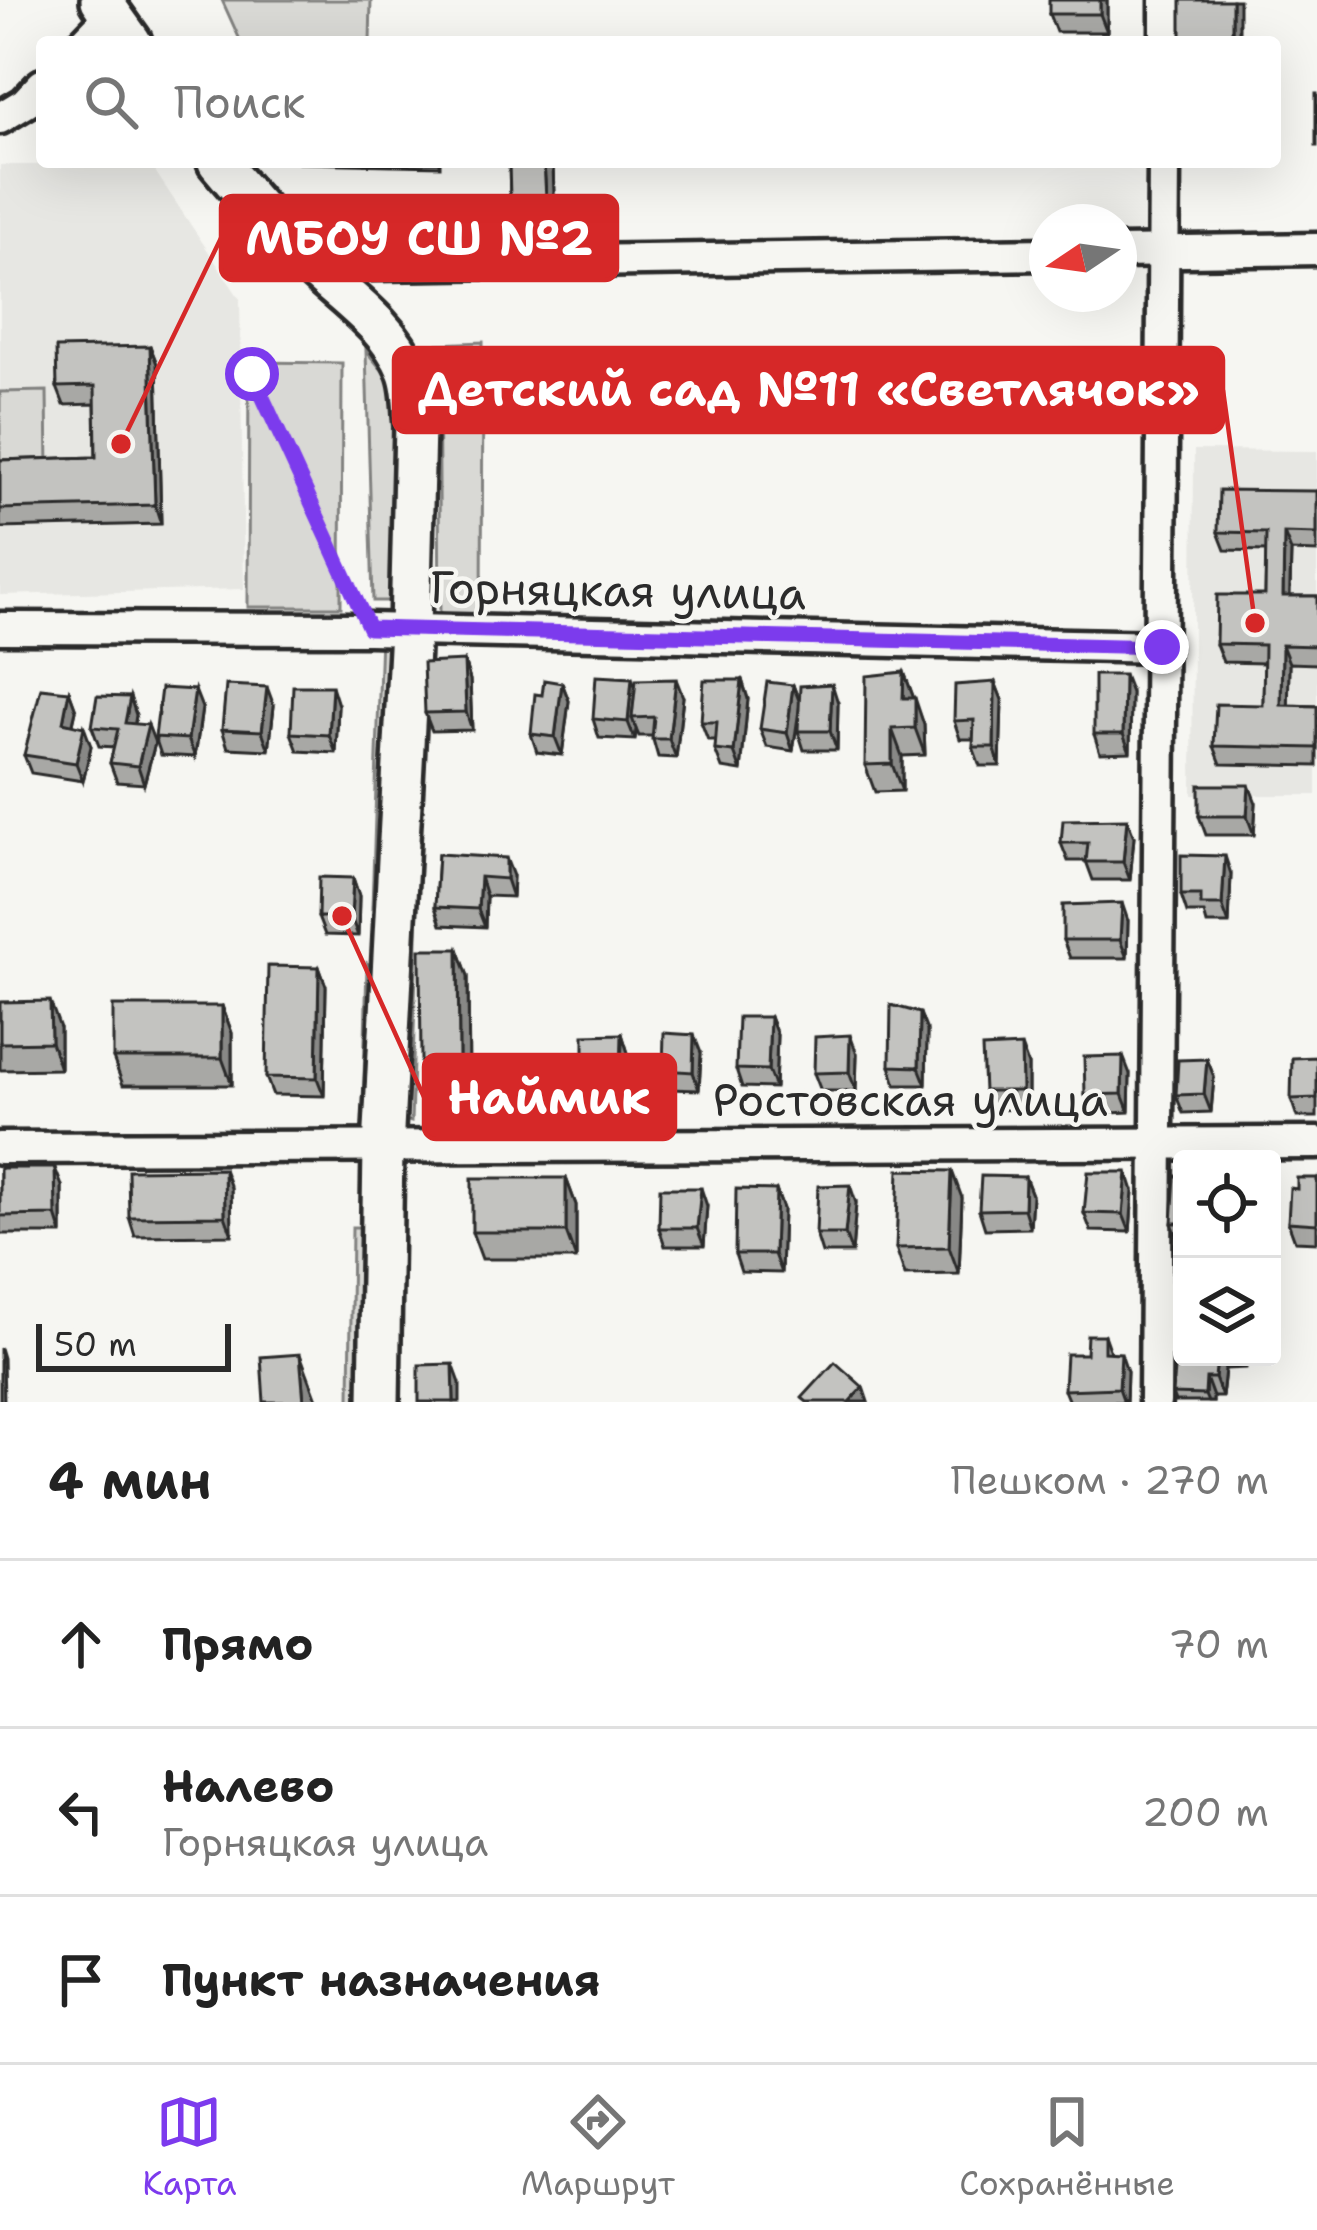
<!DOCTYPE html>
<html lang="ru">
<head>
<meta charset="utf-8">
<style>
	:root { --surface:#fff; --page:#f6f6f6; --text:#222; --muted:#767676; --line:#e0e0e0; --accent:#7c3aed }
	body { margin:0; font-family:"Shantell Sans",sans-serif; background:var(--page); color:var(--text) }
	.controls { position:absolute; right:36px; bottom:36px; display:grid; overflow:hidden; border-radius:12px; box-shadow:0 12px 48px #0002 }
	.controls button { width:108px; height:108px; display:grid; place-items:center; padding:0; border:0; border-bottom:3px solid var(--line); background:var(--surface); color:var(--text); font:60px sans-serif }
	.compass { position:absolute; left:1029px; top:204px; width:108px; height:108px; border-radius:50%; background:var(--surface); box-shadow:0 12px 48px #0002; rotate:257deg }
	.scale { position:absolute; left:36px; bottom:30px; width:195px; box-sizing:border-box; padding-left:12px; border:6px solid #2b2b2b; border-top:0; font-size:33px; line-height:42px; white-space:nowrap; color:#2b2b2b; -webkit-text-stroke:9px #f6f6f2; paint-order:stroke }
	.stop { position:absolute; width:36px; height:36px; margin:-27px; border:9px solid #7c3aed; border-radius:50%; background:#fff }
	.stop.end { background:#7c3aed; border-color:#fff; box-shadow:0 3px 12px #0008 }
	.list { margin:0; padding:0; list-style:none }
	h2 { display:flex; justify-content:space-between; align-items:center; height:156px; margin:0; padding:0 48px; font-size:51px }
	h2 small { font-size:39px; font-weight:400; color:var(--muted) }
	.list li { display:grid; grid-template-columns:78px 1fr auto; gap:36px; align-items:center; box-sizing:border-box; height:168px; padding:0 48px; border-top:3px solid var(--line) }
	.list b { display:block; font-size:45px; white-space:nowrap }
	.list p { margin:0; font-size:39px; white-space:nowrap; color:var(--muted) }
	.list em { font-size:39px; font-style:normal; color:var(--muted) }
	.icon { flex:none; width:66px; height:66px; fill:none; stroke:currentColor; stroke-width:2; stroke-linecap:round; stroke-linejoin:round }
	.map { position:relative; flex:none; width:1317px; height:1402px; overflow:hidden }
	.search { position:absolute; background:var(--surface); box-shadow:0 12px 48px #0002; left:36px; right:36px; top:36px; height:132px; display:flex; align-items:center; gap:30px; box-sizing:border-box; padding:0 42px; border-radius:12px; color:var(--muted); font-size:45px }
	.sheet { height:660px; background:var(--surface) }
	nav { display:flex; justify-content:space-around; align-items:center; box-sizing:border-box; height:168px; border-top:3px solid var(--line); background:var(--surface); font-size:33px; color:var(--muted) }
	nav a { display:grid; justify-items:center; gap:6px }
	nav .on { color:var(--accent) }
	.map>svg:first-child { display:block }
	.built { fill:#e7e7e3 }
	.green { fill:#d9d9d5; stroke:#828280; stroke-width:3 }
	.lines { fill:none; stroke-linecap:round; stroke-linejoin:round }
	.minor-casing { stroke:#2b2b2b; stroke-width:39 }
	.tertiary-casing { stroke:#2b2b2b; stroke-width:48 }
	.path { stroke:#2b2b2b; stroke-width:4.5; stroke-dasharray:3 9; stroke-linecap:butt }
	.minor { stroke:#f6f6f2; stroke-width:30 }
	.tertiary { stroke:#f6f6f2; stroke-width:39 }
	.wall { fill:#a8a8a5; stroke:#2b2b2b; stroke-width:3 }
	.shaded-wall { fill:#888886; stroke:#2b2b2b; stroke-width:3 }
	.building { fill:#c3c3c0; stroke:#2b2b2b; stroke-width:3 }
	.route { stroke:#7c3aed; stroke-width:15 }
	.labels { text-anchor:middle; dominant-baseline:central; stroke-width:9; stroke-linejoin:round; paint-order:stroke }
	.street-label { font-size:45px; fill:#2b2b2b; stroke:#f6f6f2 }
	.leader { fill:none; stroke:#d62828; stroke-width:4.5 }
	.callout-dot { fill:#d62828; stroke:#f6f6f2; stroke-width:4.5 }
	.callout { fill:#d62828; stroke:#d62828; stroke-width:4.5 }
	.callout-label { font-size:48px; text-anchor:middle; font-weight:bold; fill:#fff }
</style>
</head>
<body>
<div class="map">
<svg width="1317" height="1402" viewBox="0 0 1317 1402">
	<rect width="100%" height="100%" fill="#f6f6f2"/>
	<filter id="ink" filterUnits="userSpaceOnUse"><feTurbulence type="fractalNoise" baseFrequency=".00833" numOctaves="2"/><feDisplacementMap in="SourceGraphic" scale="24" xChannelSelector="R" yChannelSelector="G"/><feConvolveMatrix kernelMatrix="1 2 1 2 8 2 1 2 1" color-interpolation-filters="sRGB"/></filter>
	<g filter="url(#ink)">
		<g class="built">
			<polygon points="58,162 149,162 240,299 244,589 0,595 0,165 52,165"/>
			<polygon points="1194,450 1317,451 1317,795 1192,795"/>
		</g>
		<g class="green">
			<polygon points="222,0 371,0 370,42 241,42"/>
			<polygon points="483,342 482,619 440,619 438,344"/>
			<polygon points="366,351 393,383 404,416 401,601 373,601"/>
			<polygon points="249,362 342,363 341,607 248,607"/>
			<polygon points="47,391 48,472 0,473 0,392"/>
			<polygon points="381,635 399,638 392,891 372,907"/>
			<polygon points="420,664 426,665 411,1122 405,1120"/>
			<polygon points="367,963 388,976 377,1096 363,1119"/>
			<polygon points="352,1227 364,1227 363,1402 350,1402"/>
		</g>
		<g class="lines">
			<g class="minor-casing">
				<g id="minor">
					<polyline points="85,42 111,15"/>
					<polyline points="1166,42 1166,0"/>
					<polyline points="0,118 25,103 42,85"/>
					<polyline points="1119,252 1317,249"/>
					<polyline points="311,265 1047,254"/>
					<polyline points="0,628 369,629 1162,647"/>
					<polyline points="0,1148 1317,1143"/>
					<polyline points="1155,1402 1164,162"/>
				</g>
			</g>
			<g class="tertiary-casing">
				<g id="tertiary">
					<polyline points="101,0 131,42"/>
					<path d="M218,162C248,198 279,234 313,267C346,298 389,326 407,370C414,387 413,408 415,426L410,629L383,1149L379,1402"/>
				</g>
			</g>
			<polyline class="path" points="252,374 356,602"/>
			<use href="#minor" class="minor"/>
			<use href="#tertiary" class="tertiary"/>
		</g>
		<g class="wall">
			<polygon points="1107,0 1107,32 1056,32 1049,14"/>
			<polygon points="299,162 440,162 440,166 299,163"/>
			<polygon points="509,162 614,162 614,163 553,165 555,225 520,226 510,199"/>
			<polygon points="150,346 157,364 161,524 0,528 0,460 96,457 95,404 64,405 57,387"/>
			<polygon points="1317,491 1317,552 1291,551 1290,596 1317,596 1317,664 1289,663 1288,705 1317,706 1317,766 1221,764 1214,746 1263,705 1264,663 1223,662 1216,644 1265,595 1266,551 1225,550 1218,532"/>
			<polygon points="464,661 470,680 472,730 432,731 425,713"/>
			<polygon points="904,672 924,725 925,755 902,756 902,791 875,792 865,765"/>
			<polygon points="742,680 748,699 741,771 722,768 715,750 716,740 708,740 701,722"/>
			<polygon points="995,682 1002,700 1000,766 980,766 973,747 974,739 960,739 954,721"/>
			<polygon points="562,683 569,701 562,755 537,752 531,734 542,695"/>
			<polygon points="793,685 799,701 838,703 837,750 804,750 798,731 799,711 793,751 767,747 760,729"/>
			<polygon points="635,686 683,697 676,758 658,757 652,736 639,736 636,729 635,740 599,738 593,719"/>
			<polygon points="69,691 76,710 73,724 91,746 83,781 31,773 24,755"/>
			<polygon points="1131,693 1130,752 1100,753 1094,734"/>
			<polygon points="130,697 136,715 135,724 155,743 144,784 117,782 110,763 114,747 99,746 92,727"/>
			<polygon points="338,705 336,753 298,751 291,733"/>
			<polygon points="274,706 269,750 228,748 222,729"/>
			<polygon points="202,708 195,757 161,755 155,737"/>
			<polygon points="1256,803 1254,835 1206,835 1199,816"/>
			<polygon points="1134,837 1130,880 1093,880 1086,861 1068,861 1061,843"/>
			<polygon points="438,854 513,876 512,897 486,896 485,927 441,925 435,907"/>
			<polygon points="1231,874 1229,924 1207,924 1204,913 1187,913 1181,895"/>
			<polygon points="353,878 359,896 358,936 325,935 318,917"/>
			<polygon points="1128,921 1127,958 1070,958 1063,940"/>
			<polygon points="458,949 468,976 469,1089 431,1089 421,1062"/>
			<polygon points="319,967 326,986 324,1096 273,1095 266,1077"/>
			<polygon points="0,1002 60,1028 60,1069 0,1070"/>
			<polygon points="222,1006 232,1033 232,1085 123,1085 113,1058"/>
			<polygon points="770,1017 777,1035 775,1088 742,1087 736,1069"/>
			<polygon points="927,1031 926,1085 896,1085 890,1066"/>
			<polygon points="622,1034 628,1053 628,1092 591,1093 584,1074"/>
			<polygon points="701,1053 699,1090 669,1089 663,1070"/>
			<polygon points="857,1054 856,1091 821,1091 814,1073"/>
			<polygon points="1317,1057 1317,1117 1297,1117 1291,1099"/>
			<polygon points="1207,1059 1214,1077 1211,1112 1183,1113 1176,1095"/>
			<polygon points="1028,1065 1028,1109 990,1110 984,1091"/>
			<polygon points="1130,1074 1129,1112 1091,1114 1085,1095"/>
			<polygon points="0,1168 62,1186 62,1234 0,1234"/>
			<polygon points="1182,1176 1182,1241 1179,1241 1172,1223"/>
			<polygon points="1025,1177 1032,1195 1030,1228 985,1229 979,1210"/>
			<polygon points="566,1178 576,1205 576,1259 482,1259 472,1232"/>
			<polygon points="1317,1178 1317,1242 1295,1241 1288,1222 1297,1189"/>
			<polygon points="231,1188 232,1235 135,1236 129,1217"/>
			<polygon points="776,1190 783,1209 781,1273 741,1272 735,1254"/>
			<polygon points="1133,1191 1130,1232 1091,1231 1084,1213"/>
			<polygon points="962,1198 959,1274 905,1275 896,1248"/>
			<polygon points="856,1203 852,1253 822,1253 816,1234"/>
			<polygon points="707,1206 704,1246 665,1246 659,1228"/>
			<polygon points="1104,1335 1110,1352 1127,1371 1126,1402 1069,1402 1064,1390 1086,1354"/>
			<polygon points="1200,1357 1247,1357 1246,1368 1225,1369 1222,1397 1213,1397 1213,1402 1175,1402 1172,1394 1200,1359"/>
		</g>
		<g class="shaded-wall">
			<polygon points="1100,0 1107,0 1107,32 1100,14"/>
			<rect x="1232" y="0" width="7" height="42"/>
			<polygon points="544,162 552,162 553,165 555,225 546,198"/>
			<polygon points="150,346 157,364 161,524 155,505"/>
			<polygon points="1284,533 1291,551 1289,614 1283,596"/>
			<polygon points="1282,645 1289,663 1288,724 1281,705"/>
			<polygon points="464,661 470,680 472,730 466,712"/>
			<polygon points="904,672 914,699 903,698"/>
			<polygon points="1124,675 1131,693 1130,752 1123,734"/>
			<polygon points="632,678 639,696 632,718 636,729 635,740 628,722"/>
			<polygon points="676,679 683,697 676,758 669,739"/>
			<polygon points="742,680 748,699 741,771 734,752"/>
			<polygon points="995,682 1002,700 1000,766 994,747"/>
			<polygon points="562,683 569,701 562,755 555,737"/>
			<polygon points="832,684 838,703 837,750 830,731"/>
			<polygon points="793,685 800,703 793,751 787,733"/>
			<polygon points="332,686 338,705 336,753 329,735"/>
			<polygon points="267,687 274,706 269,750 262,731"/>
			<polygon points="195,690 202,708 195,757 188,739"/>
			<polygon points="69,691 76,710 69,740 63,722"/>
			<polygon points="130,697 136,715 132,741 125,723"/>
			<polygon points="915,698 924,725 925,755 915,728"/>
			<polygon points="148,725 155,743 144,784 138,766"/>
			<polygon points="84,727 91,746 83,781 76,763"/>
			<polygon points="892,729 902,756 902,791 892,764"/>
			<polygon points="1249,785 1256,803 1254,835 1247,816"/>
			<polygon points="1127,819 1134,837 1130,880 1123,862"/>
			<polygon points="1225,856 1231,874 1229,924 1222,905"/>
			<polygon points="506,858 513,876 512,897 506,879"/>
			<polygon points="480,877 486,896 485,927 478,909"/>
			<polygon points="353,878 359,896 358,936 351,917"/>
			<polygon points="1122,903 1128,921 1127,958 1120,940"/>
			<polygon points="458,949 468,976 469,1089 459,1062"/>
			<polygon points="319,967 326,986 324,1096 317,1078"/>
			<polygon points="50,1001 60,1028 60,1069 51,1042"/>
			<polygon points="222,1006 232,1033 232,1085 222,1058"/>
			<polygon points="920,1013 927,1031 926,1085 919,1067"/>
			<polygon points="770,1017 777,1035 775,1088 768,1070"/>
			<polygon points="622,1034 628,1053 628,1092 621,1074"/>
			<polygon points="694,1035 701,1053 699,1090 693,1072"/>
			<polygon points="850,1035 857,1054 856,1091 849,1072"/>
			<polygon points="1021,1046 1028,1065 1028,1109 1022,1091"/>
			<polygon points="1123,1056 1130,1074 1129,1112 1122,1094"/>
			<polygon points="1207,1059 1214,1077 1211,1112 1204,1094"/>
			<polygon points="55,1168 62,1186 62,1234 56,1215"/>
			<polygon points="224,1169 231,1188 232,1235 225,1216"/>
			<polygon points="952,1171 962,1198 959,1274 949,1247"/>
			<polygon points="1127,1172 1133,1191 1130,1232 1123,1214"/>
			<polygon points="1025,1177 1032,1195 1030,1228 1024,1209"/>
			<polygon points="566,1178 576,1205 576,1259 566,1232"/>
			<polygon points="850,1185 856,1203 852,1253 845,1234"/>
			<polygon points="701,1188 707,1206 704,1246 697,1228"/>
			<polygon points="776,1190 783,1209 781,1273 774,1254"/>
			<polygon points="0,1348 3,1358 4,1402 0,1402"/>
			<polygon points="1121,1353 1127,1371 1126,1402 1124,1402 1119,1388"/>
			<polygon points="300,1354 318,1402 304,1402"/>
			<polygon points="1217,1357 1220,1357 1225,1369 1222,1397 1215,1378"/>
			<polygon points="453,1364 460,1383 460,1402 454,1402"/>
			<polygon points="1206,1378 1213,1397 1213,1402 1208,1402 1205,1395"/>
			<polygon points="863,1387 868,1402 849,1402"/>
		</g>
		<g class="building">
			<rect x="1049" y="0" width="51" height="14"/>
			<rect x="1181" y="0" width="51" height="42"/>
			<rect x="1316" y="94" width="1" height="52"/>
			<polygon points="509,162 544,162 546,198 510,199"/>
			<polygon points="150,346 155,505 0,509 0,460 96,457 95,386 57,387 56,348"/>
			<polygon points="1219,490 1317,491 1317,534 1284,533 1283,596 1317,596 1317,646 1282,645 1281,705 1317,706 1317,748 1214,746 1216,704 1263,705 1264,645 1216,644 1217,595 1265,595 1266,533 1218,532"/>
			<polygon points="464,661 466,712 425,713 423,663"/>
			<polygon points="904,672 903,698 915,698 915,728 892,729 892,764 865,765 866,676"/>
			<polygon points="1094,675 1124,675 1123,734 1094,734"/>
			<polygon points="596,676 632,678 628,722 593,719"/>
			<polygon points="676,679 669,739 652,739 654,717 632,718 636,680"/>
			<polygon points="544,680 562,683 555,737 531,734 535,694 542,695"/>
			<polygon points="704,680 742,680 734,752 715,750 717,722 701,722"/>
			<polygon points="767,682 793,685 787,733 760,729"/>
			<polygon points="995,682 994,747 973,747 974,720 954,721 955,685"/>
			<polygon points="832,684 830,731 798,731 800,686"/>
			<polygon points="226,685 267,687 262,731 222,729"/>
			<polygon points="293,686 332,686 329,735 291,733"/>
			<polygon points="41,688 69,691 63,722 84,727 76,763 24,755"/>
			<polygon points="161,688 195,690 188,739 155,737"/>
			<polygon points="97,696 130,697 125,723 148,725 138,766 110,763 118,729 92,727"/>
			<polygon points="1199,785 1249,785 1247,816 1199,816"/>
			<polygon points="1127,819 1123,862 1086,862 1088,843 1061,843 1063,820"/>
			<polygon points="438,854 506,858 506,879 480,877 478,909 435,907"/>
			<polygon points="1181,855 1225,856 1222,905 1201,905 1201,895 1181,895"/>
			<polygon points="319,877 353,878 351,917 318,917"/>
			<polygon points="1122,903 1120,940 1063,940 1063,905"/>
			<polygon points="420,949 458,949 459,1062 421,1062"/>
			<polygon points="268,966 319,967 317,1078 266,1077"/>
			<polygon points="50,1001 51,1042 0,1043 0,1002"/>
			<polygon points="891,1005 920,1013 919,1067 890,1066"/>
			<rect x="113" y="1006" width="109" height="52"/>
			<polygon points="738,1017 770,1017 768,1070 736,1069"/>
			<polygon points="664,1033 694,1035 693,1072 663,1070"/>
			<polygon points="622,1034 621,1074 584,1074 584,1035"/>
			<polygon points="850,1035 849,1072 814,1073 815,1037"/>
			<polygon points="1021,1046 1022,1091 984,1091 982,1048"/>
			<polygon points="1123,1056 1122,1094 1085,1095 1084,1057"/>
			<polygon points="1317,1057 1317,1098 1291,1099 1292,1058"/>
			<polygon points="1207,1059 1204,1094 1176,1095 1178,1060"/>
			<polygon points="0,1168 55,1168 56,1215 0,1216"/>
			<polygon points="224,1169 225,1216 129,1217 128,1170"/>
			<polygon points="899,1170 952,1171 949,1247 896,1248"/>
			<polygon points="1088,1172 1127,1172 1123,1214 1084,1213"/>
			<polygon points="981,1176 1025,1177 1024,1209 979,1210"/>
			<polygon points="1175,1176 1182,1176 1182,1223 1172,1223"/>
			<rect x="472" y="1178" width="94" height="54"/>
			<polygon points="1297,1178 1317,1178 1317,1224 1288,1222 1290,1188 1297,1189"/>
			<polygon points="850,1185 845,1234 816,1234 818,1186"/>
			<polygon points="660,1188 701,1188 697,1228 659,1228"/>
			<polygon points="736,1189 776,1190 774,1254 735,1254"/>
			<polygon points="1087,1335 1104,1335 1104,1352 1121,1353 1119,1388 1064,1390 1066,1354 1086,1354"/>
			<polygon points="300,1354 304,1402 264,1402 261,1357"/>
			<polygon points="1206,1357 1217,1357 1215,1378 1206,1378 1205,1395 1172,1394 1175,1358 1206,1359"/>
			<polygon points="835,1362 863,1387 849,1402 807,1402 802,1398"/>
			<polygon points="453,1364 454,1402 419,1402 419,1365"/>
		</g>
	</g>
	<g class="lines" filter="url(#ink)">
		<polyline class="route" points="252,374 369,628 1162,647"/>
	</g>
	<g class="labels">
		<g class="street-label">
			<text transform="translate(618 590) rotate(1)">Горняцкая улица</text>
			<text x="910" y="1100">Ростовская улица</text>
		</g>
	</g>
	<path class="leader" d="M121 444L221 238M1255 623L1223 390M342 916L424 1097"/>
	<g class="callout-dot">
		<circle cx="121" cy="444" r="12"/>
		<circle cx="1255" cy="623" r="12"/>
		<circle cx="342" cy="916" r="12"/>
	</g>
	<g class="callout">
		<rect x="221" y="196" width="396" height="84" rx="12"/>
		<rect x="394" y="348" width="829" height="84" rx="12"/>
		<rect x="424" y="1055" width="251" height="84" rx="12"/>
	</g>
	<g class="callout-label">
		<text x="419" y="255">МБОУ СШ №2</text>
		<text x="809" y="406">Детский сад №11 «Светлячок»</text>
		<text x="549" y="1114">Наймик</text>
	</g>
</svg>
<div class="controls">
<button><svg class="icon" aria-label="locate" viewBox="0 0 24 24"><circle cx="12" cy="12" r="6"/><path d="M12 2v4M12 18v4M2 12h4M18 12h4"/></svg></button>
<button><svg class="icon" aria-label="layers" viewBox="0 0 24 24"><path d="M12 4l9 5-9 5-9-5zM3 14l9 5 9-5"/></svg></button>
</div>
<svg class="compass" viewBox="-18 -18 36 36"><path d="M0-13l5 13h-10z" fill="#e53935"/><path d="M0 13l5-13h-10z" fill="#767676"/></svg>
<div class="scale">50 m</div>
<div class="stop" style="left:252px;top:374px"></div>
<div class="stop end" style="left:1162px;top:647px"></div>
<div class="search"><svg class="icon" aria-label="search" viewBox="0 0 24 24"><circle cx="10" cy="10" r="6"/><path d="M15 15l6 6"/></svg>Поиск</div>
</div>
<section class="sheet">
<h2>4 мин<small>Пешком · 270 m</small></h2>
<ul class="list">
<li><svg class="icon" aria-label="ahead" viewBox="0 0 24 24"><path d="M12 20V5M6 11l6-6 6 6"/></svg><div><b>Прямо</b></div><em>70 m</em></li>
<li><svg class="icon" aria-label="left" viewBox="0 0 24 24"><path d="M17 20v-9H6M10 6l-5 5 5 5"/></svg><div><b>Налево</b><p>Горняцкая улица</p></div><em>200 m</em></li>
<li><svg class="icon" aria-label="arrive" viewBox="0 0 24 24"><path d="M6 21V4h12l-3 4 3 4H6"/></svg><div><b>Пункт назначения</b></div></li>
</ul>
</section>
<nav>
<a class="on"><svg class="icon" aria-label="map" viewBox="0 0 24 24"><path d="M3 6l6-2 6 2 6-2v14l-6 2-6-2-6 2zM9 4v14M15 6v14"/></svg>Карта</a>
<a><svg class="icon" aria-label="directions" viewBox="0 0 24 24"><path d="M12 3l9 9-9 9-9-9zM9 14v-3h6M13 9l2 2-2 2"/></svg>Маршрут</a>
<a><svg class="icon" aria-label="saved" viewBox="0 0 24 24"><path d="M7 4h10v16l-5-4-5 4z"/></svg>Сохранённые</a>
</nav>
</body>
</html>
